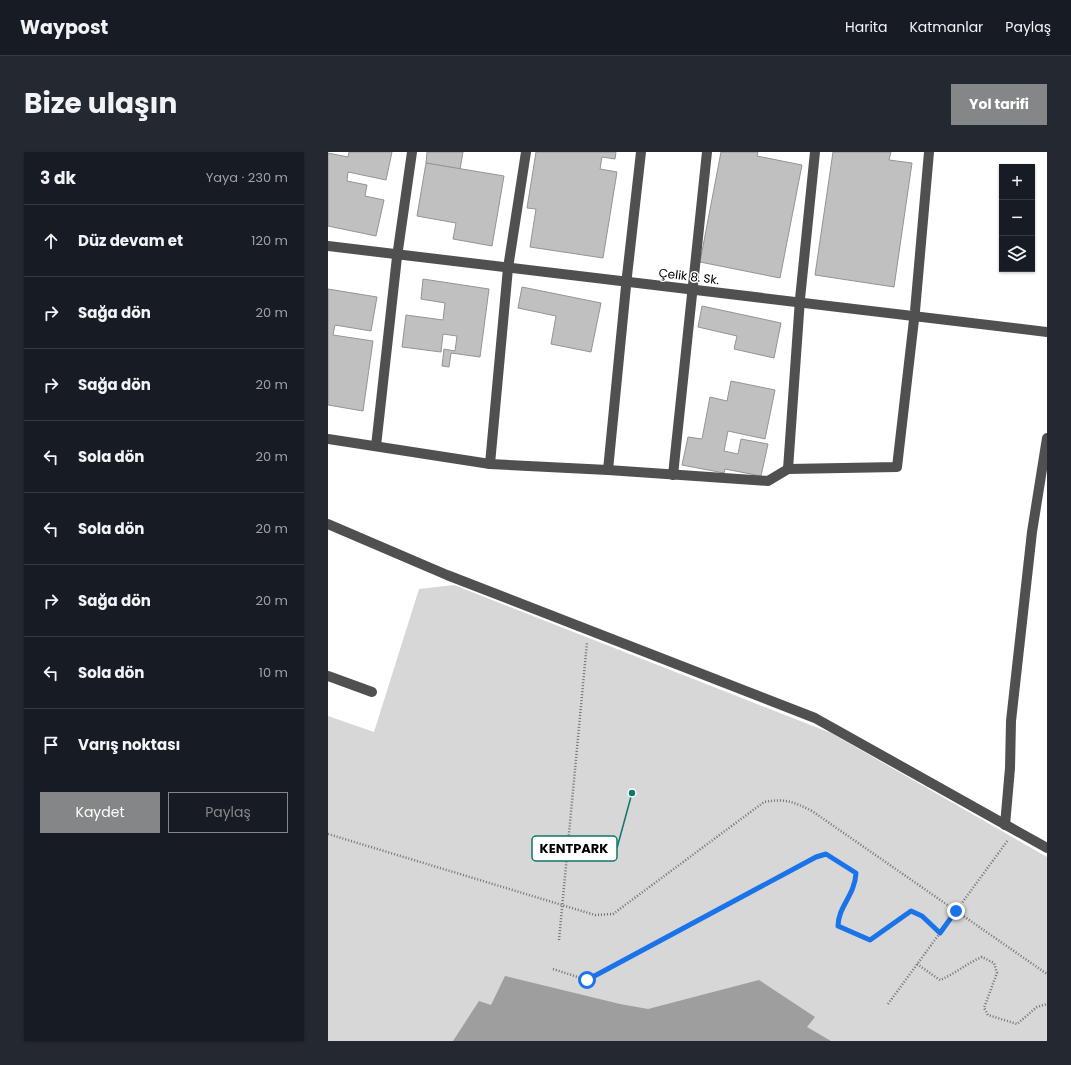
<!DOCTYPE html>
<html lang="tr">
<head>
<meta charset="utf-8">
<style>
	:root { --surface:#171b24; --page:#242831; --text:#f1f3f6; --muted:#9ea1a6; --line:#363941; --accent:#858687 }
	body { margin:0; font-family:Poppins,sans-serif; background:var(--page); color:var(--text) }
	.controls { position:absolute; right:12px; top:12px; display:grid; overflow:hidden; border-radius:0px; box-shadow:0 1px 3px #0004 }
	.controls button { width:36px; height:36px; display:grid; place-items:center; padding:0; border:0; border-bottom:1px solid var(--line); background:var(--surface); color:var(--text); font:20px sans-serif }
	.stop { position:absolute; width:12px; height:12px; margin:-9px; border:3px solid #1a73e8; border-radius:50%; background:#fff }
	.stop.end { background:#1a73e8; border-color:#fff; box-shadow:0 1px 4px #0008 }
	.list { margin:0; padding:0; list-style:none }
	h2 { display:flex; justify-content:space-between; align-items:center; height:52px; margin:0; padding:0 16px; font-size:17px }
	h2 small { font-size:13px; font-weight:400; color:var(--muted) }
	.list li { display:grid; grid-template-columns:26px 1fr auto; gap:12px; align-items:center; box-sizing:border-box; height:72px; padding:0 16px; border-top:1px solid var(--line) }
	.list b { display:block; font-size:15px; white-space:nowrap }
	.list em { font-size:13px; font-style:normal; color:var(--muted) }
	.actions { display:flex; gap:8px; padding:12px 16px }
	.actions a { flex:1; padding:9px 0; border:1px solid var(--accent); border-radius:0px; text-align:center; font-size:14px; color:var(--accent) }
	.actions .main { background:var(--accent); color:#fff }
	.icon { flex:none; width:22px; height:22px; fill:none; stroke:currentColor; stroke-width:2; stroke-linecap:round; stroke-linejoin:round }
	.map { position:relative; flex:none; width:719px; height:889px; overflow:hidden; border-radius:0px }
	header { display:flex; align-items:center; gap:24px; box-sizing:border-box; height:56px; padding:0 20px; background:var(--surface); border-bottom:1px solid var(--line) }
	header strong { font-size:19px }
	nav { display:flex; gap:22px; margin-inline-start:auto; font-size:14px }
	.intro { display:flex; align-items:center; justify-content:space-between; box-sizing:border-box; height:96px; padding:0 24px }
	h1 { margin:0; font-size:28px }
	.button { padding:10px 18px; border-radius:0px; background:var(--accent); color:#fff; font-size:14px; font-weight:700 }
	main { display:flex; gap:24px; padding:0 24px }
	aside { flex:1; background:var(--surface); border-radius:0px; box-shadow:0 1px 3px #0004 }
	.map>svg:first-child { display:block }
	.green { fill:#d7d7d7 }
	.water { fill:#9e9e9e }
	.building { fill:#c0c0c0; stroke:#949494 }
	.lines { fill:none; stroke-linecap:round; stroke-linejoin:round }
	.path { stroke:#727272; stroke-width:2.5; stroke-dasharray:1 2; stroke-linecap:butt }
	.minor { stroke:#505050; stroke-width:10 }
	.route { stroke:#1a73e8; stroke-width:5 }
	.labels { text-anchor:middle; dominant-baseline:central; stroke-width:3; stroke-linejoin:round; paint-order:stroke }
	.street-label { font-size:12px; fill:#000; stroke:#fff }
	.leader { fill:none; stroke:#0f766e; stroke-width:1.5 }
	.callout-dot { fill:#0f766e; stroke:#fff; stroke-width:1.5 }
	.callout { fill:#fff; stroke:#0f766e; stroke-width:1.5 }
	.callout-label { font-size:13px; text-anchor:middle; font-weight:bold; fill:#000 }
</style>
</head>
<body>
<header>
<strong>Waypost</strong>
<nav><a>Harita</a><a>Katmanlar</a><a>Paylaş</a></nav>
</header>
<div class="intro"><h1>Bize ulaşın</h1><a class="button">Yol tarifi</a></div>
<main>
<aside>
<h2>3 dk<small>Yaya · 230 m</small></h2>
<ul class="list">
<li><svg class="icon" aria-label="ahead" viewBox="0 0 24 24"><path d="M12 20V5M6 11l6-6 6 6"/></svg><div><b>Düz devam et</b></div><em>120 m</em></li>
<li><svg class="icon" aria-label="right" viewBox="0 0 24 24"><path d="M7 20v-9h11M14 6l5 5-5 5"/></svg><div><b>Sağa dön</b></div><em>20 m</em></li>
<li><svg class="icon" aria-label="right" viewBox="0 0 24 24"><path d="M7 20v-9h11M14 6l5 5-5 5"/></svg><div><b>Sağa dön</b></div><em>20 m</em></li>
<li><svg class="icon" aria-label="left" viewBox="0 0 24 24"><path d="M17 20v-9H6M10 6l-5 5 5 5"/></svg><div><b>Sola dön</b></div><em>20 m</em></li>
<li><svg class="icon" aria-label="left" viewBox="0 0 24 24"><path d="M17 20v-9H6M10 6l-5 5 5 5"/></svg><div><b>Sola dön</b></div><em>20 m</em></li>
<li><svg class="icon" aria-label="right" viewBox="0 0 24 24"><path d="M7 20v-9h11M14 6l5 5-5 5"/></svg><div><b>Sağa dön</b></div><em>20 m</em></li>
<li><svg class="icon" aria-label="left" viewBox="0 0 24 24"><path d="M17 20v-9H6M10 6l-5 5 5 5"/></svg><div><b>Sola dön</b></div><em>10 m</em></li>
<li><svg class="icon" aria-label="arrive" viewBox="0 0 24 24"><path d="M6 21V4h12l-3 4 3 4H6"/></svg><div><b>Varış noktası</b></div></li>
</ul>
<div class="actions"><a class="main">Kaydet</a><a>Paylaş</a></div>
</aside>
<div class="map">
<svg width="719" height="889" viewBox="0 0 719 889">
	<rect width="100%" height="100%" fill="#fff"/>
	<polygon class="green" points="126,433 503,581 719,705 719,889 0,889 0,564 46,580 91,437"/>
	<polygon class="water" points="177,824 292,852 320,857 431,828 487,865 479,875 503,889 125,889 151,849 163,853"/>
	<g class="building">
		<polygon points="21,0 64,0 58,28 20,20 19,29 39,33 37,44 56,48 48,84 0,74 0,1 20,5"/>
		<polygon points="99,0 135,0 132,17 98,11"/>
		<polygon points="208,0 288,0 287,7 274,5 272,17 289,20 275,106 202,95 208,57 199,56"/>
		<polygon points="393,0 430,0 429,4 474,13 452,126 372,110"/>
		<polygon points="505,0 563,0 561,8 584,11 566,135 487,123"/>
		<polygon points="98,11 176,24 164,94 125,87 128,71 89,64"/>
		<polygon points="95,127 161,137 152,205 123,201 121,215 114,214 116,197 127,199 129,184 115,182 113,200 74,195 78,163 115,168 117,151 93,147"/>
		<polygon points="194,135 273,151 263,200 223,192 228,164 190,156"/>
		<polygon points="0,137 49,145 43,179 7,173 5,183 45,189 35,259 0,253"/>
		<polygon points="374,154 453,171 446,206 406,197 409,184 370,175"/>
		<polygon points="403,229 447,238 437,287 400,279 396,299 410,302 413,287 440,292 433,324 397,317 396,321 354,313 360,285 374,287 382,245 399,249"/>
	</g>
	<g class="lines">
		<g class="path">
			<path d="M0,682L267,763L285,762L436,650C457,646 466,650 484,659L719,822"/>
			<polyline points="231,788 259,490"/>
			<path d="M589,812L612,828C627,822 639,811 654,805L666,811L669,821L656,856L660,863L689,872L709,855L719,852"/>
			<path d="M225,817L259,828L488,705L498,702L528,721C527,743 510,755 510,774L542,788L583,759L594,764L612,781"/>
			<polyline points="560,852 680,688"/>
		</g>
		<g class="minor">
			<polyline points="0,94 719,180"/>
			<polyline points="0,287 162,312 280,318 440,329 460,317 569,315 587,159 601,0"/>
			<polyline points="48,294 69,105 84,0"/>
			<polyline points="162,312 180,116 198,0"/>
			<polyline points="460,317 472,147 487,0"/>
			<polyline points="280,318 299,124 313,0"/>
			<polyline points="345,323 379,0"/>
			<polyline points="0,372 119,423 487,566 719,696"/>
			<polyline points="0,524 44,540"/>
			<polyline points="677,673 682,616 683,569 704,380 719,286"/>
		</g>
	</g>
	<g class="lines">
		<path class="route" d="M259,828L488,705L498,702L528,721C527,743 510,755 510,774L542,788L583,759L594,764L612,781L628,759"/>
	</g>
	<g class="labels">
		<g class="street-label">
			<text transform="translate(361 124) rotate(7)">Çelik 8. Sk.</text>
		</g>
	</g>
	<path class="leader" d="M304 641L289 696"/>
	<circle class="callout-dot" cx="304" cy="641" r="4"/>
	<rect class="callout" x="204" y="684" width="85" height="25" rx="4"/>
	<g class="callout-label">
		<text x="246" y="701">KENTPARK</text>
	</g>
</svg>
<div class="controls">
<button>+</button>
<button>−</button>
<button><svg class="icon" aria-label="layers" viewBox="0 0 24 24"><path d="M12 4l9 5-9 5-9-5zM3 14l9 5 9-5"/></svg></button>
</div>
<div class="stop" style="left:259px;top:828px"></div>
<div class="stop end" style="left:628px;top:759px"></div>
</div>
</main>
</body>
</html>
